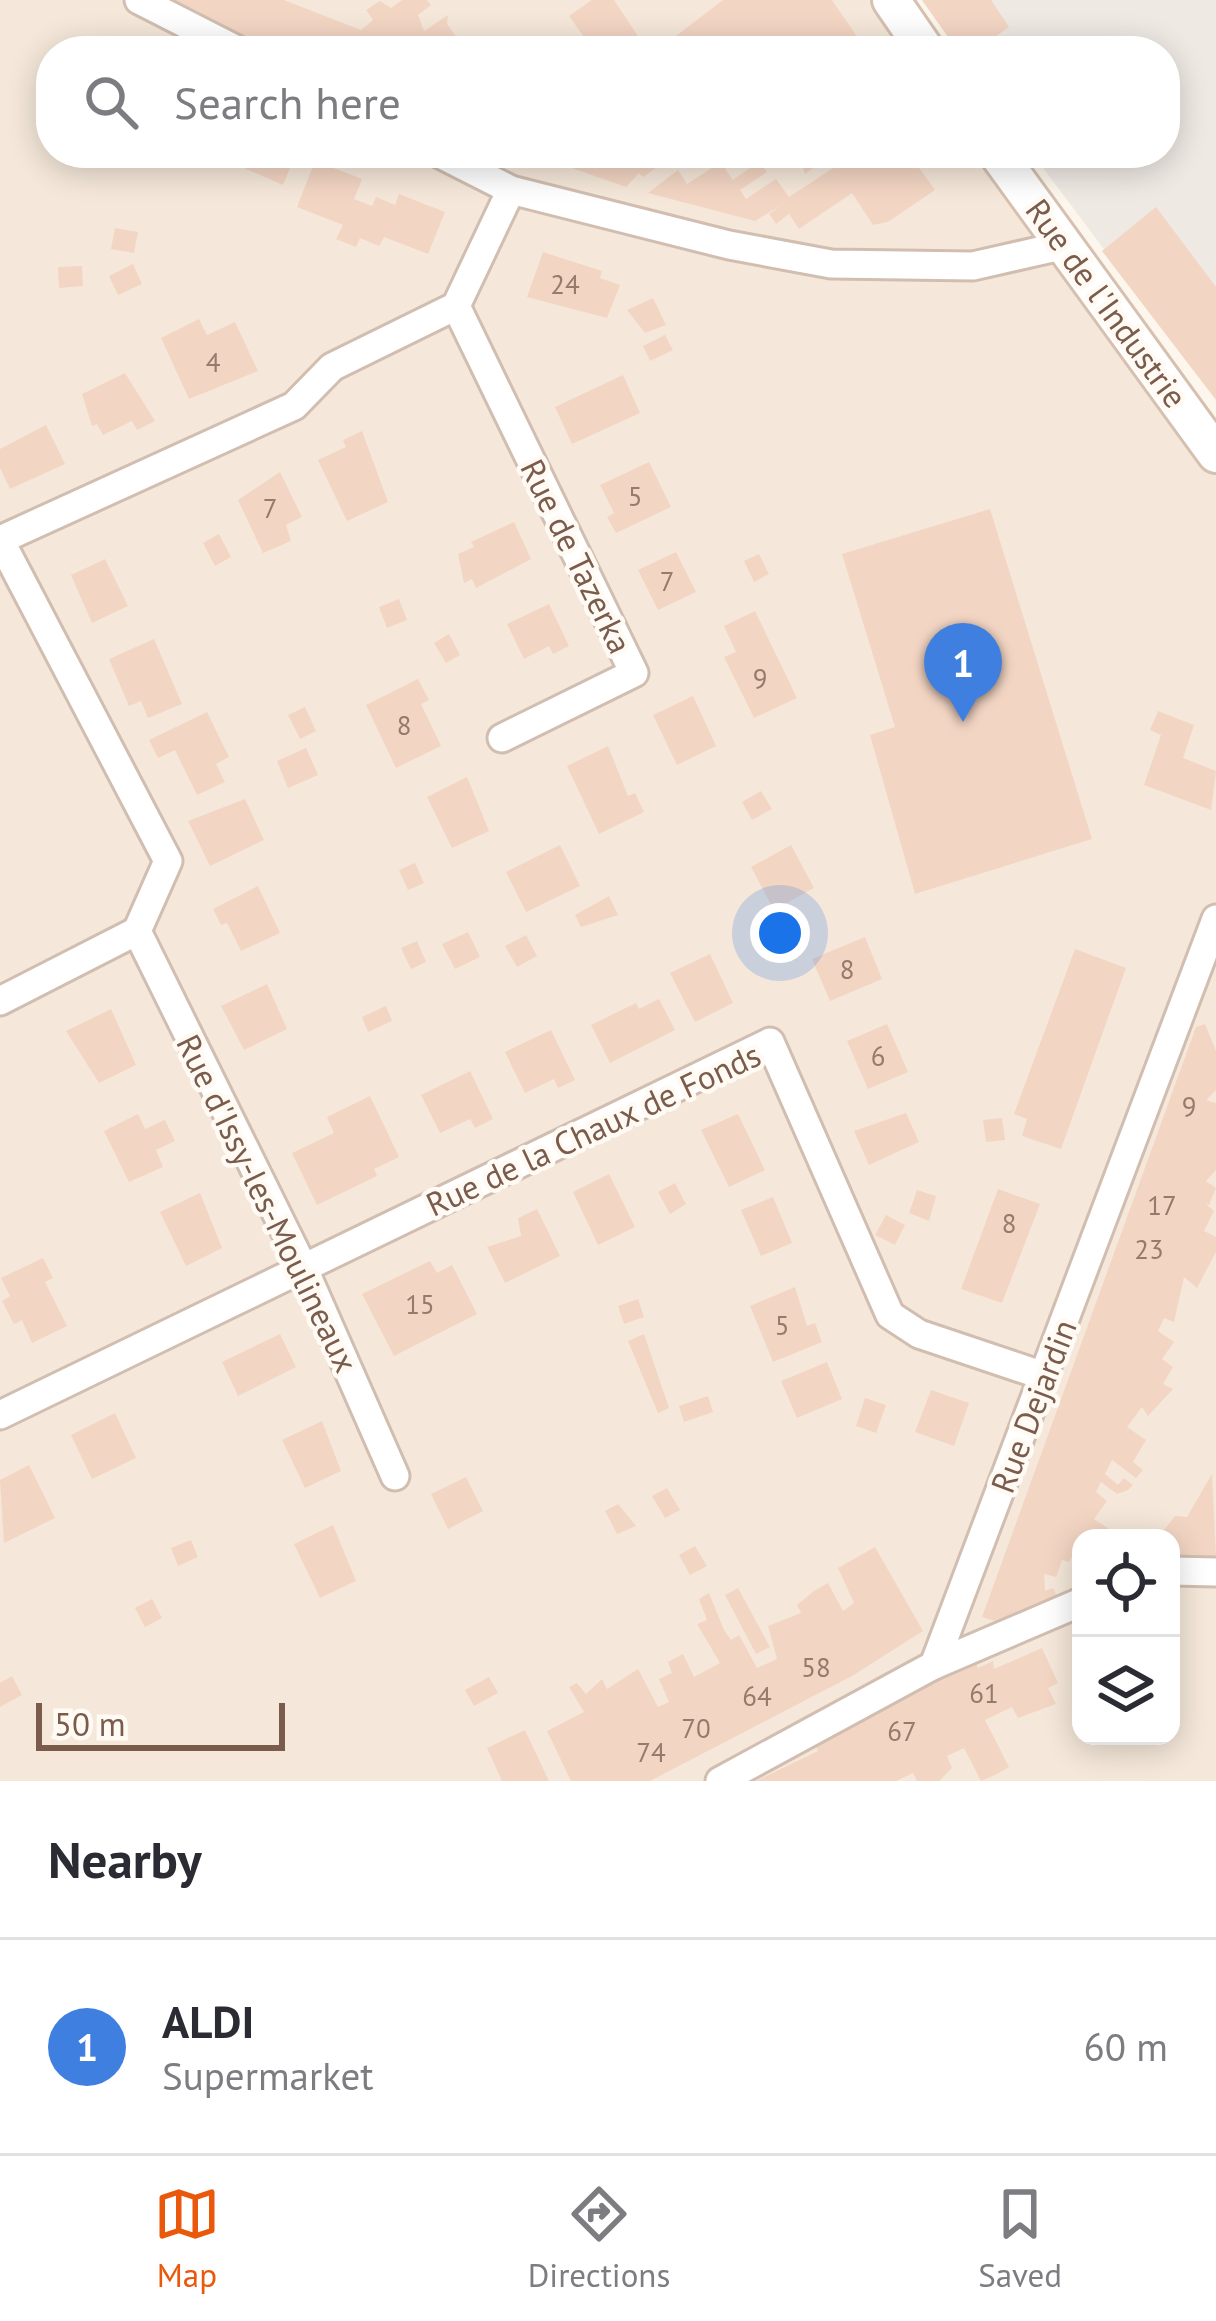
<!DOCTYPE html>
<html lang="en">
<head>
<meta charset="utf-8">
<style>
	:root { --surface:#fff; --page:#f2f2f3; --text:#2b2b33; --muted:#7c7c81; --line:#e1e1e2; --accent:#ea580c }
	body { margin:0; font-family:"PT Sans",sans-serif; background:var(--page); color:var(--text) }
	.controls { position:absolute; right:36px; bottom:36px; display:grid; overflow:hidden; border-radius:24px; box-shadow:0 6px 30px #0003 }
	.controls button { width:108px; height:108px; display:grid; place-items:center; padding:0; border:0; border-bottom:3px solid var(--line); background:var(--surface); color:var(--text); font:60px sans-serif }
	.scale { position:absolute; left:36px; bottom:30px; width:249px; box-sizing:border-box; padding-left:12px; border:6px solid #7a5c4d; border-top:0; font-size:33px; line-height:42px; white-space:nowrap; color:#7a5c4d; -webkit-text-stroke:9px #fffaf3; paint-order:stroke }
	.you { position:absolute; left:780px; top:933px; width:42px; height:42px; margin:-30px; border:9px solid #fff; border-radius:50%; background:#1a73e8; box-shadow:0 0 0 18px #1a73e833 }
	.badge { display:grid; place-items:center; width:78px; height:78px; border-radius:50%; background:var(--accent); color:#fff; font-size:39px; font-weight:700 }
	.pin { position:absolute; translate:-50% -99px; filter:drop-shadow(0 3px 6px #0008) }
	.pin::after { content:''; position:absolute; top:63px; width:42px; height:36px; background:inherit; clip-path:polygon(0 0,100% 0,50% 100%) }
	.list { margin:0; padding:0; list-style:none }
	h2 { display:flex; justify-content:space-between; align-items:center; height:156px; margin:0; padding:0 48px; font-size:51px }
	h2 small { font-size:39px; font-weight:400; color:var(--muted) }
	.list li { display:grid; grid-template-columns:78px 1fr auto; gap:36px; align-items:center; box-sizing:border-box; height:216px; padding:0 48px; border-top:3px solid var(--line) }
	.list b { display:block; font-size:45px; white-space:nowrap }
	.list p { margin:0; font-size:39px; white-space:nowrap; color:var(--muted) }
	.list em { font-size:39px; font-style:normal; color:var(--muted) }
	.icon { flex:none; width:66px; height:66px; fill:none; stroke:currentColor; stroke-width:2; stroke-linecap:round; stroke-linejoin:round }
	.map { position:relative; flex:none; width:1216px; height:1781px; overflow:hidden }
	.search { position:absolute; background:var(--surface); box-shadow:0 6px 30px #0003; left:36px; right:36px; top:36px; height:132px; display:flex; align-items:center; gap:30px; box-sizing:border-box; padding:0 42px; border-radius:48px; color:var(--muted); font-size:45px }
	.sheet { height:372px; background:var(--surface) }
	nav { display:flex; justify-content:space-around; align-items:center; box-sizing:border-box; height:168px; border-top:3px solid var(--line); background:var(--surface); font-size:33px; color:var(--muted) }
	nav a { display:grid; justify-items:center; gap:6px }
	nav .on { color:var(--accent) }
	.map>svg:first-child { display:block }
	.residential { fill:#f5e8da; fill-rule:evenodd }
	.industrial { fill:#efe9e4 }
	.building { fill:#f3d5c3 }
	.lines { fill:none; stroke-linecap:round; stroke-linejoin:round }
	.street-casing { stroke:#d1beb0; stroke-width:33 }
	.secondary-casing { stroke:#d6c0b0; stroke-width:42 }
	.street { stroke:#fff; stroke-width:27 }
	.secondary { stroke:#fff; stroke-width:36 }
	.labels { text-anchor:middle; dominant-baseline:central; stroke-width:9; stroke-linejoin:round; paint-order:stroke }
	.number-label { font-size:27px; fill:#987a6a }
	.street-label { font-size:33px; fill:#7a5c4d; stroke:#fffaf3 }
</style>
</head>
<body>
<div class="map">
<svg width="1216" height="1781" viewBox="0 0 1216 1781">
	<rect width="100%" height="100%" fill="#fdf6ec"/>
	<path class="residential" d="M0,0H906L942,51H51V153H1013L1216,443V1781H0ZM1081,1538H1171V1736H1081Z"/>
	<polygon class="industrial" points="922,0 1216,0 1216,399 1032,153 1165,153 1165,51 958,51"/>
	<g class="building">
		<polygon points="157,0 284,0 361,30 373,20 366,10 380,1 391,8 402,0 427,0 431,5 418,15 424,31 448,15 447,24 464,47 271,51"/>
		<polygon points="592,0 614,0 648,51 573,51 587,41 569,16"/>
		<polygon points="723,0 832,0 867,51 724,51 712,35 690,51 681,51 672,39"/>
		<polygon points="922,0 991,0 1009,27 992,39 1000,51 958,51"/>
		<polygon points="221,153 296,153 283,185 219,157"/>
		<polygon points="529,153 677,153 643,177 639,173 626,187"/>
		<polygon points="798,153 826,153 828,157 805,174"/>
		<polygon points="843,153 928,153 914,161 935,190 888,222 873,225 852,193 799,229 789,214 776,224 769,214 783,204 755,221 648,193 678,170 687,184 729,157 734,164 725,169 733,180 760,161 767,172 740,190 746,199 776,179 789,197 847,159"/>
		<polygon points="315,161 362,179 354,199 372,206 376,197 395,205 399,194 445,212 428,254 384,237 379,246 360,238 356,247 336,239 343,225 297,207"/>
		<polygon points="1156,207 1216,287 1216,400 1102,251"/>
		<polygon points="115,228 138,232 134,253 111,249"/>
		<polygon points="543,252 602,271 600,278 620,285 607,318 527,297"/>
		<polygon points="133,264 142,284 118,295 109,276"/>
		<polygon points="82,266 83,286 59,288 58,267"/>
		<polygon points="653,298 666,325 645,333 627,310"/>
		<polygon points="199,319 207,335 235,322 258,371 189,399 161,338"/>
		<polygon points="665,335 673,350 650,361 643,346"/>
		<polygon points="125,373 155,421 137,430 132,421 103,435 97,424 92,426 82,394"/>
		<polygon points="623,375 640,413 572,444 555,407"/>
		<polygon points="46,425 65,464 10,489 0,468 0,449"/>
		<polygon points="362,431 388,502 347,521 318,460 346,447 343,440"/>
		<polygon points="649,462 671,507 616,533 607,517 614,513 600,485"/>
		<polygon points="280,472 302,517 286,525 291,541 263,553 238,500"/>
		<polygon points="990,509 1092,839 915,894 870,735 895,727 842,554"/>
		<polygon points="514,522 531,559 476,588 472,579 464,583 458,554 474,547 471,542"/>
		<polygon points="219,534 231,557 215,566 203,543"/>
		<polygon points="676,552 696,592 658,610 638,570"/>
		<polygon points="759,554 769,574 754,582 744,561"/>
		<polygon points="105,559 128,606 92,623 71,575"/>
		<polygon points="399,599 407,620 387,628 379,607"/>
		<polygon points="549,604 569,646 553,654 549,646 524,659 507,624"/>
		<polygon points="755,611 797,698 754,718 724,657 736,652 724,626"/>
		<polygon points="449,634 460,655 446,663 434,643"/>
		<polygon points="154,639 182,704 148,718 141,701 129,706 109,659"/>
		<polygon points="418,679 429,700 421,704 441,746 396,768 366,705"/>
		<polygon points="693,696 716,746 677,765 653,715"/>
		<polygon points="305,707 316,731 300,739 288,715"/>
		<polygon points="1158,711 1194,725 1183,758 1216,771 1211,810 1144,785 1161,735 1150,730"/>
		<polygon points="207,712 229,757 216,764 225,782 197,795 175,750 158,758 149,740"/>
		<polygon points="608,746 628,796 635,793 644,812 599,834 567,766"/>
		<polygon points="306,748 318,775 288,788 277,761"/>
		<polygon points="467,777 489,831 452,848 427,797"/>
		<polygon points="761,791 772,809 752,820 742,802"/>
		<polygon points="245,799 264,840 210,866 188,821"/>
		<polygon points="560,845 580,886 526,912 506,872"/>
		<polygon points="791,845 814,888 774,910 751,867"/>
		<polygon points="415,863 424,883 408,890 399,870"/>
		<polygon points="258,886 280,933 241,951 227,923 221,925 213,909"/>
		<polygon points="609,896 618,915 581,927 575,915"/>
		<polygon points="468,932 480,957 455,969 442,944"/>
		<polygon points="526,935 537,956 517,967 505,946"/>
		<polygon points="865,937 882,979 830,1001 812,959"/>
		<polygon points="417,941 426,962 411,969 401,948"/>
		<polygon points="1075,949 1126,968 1061,1149 1022,1136 1027,1119 1014,1114"/>
		<polygon points="710,954 733,1003 695,1022 670,973"/>
		<polygon points="267,984 287,1029 244,1050 221,1006"/>
		<polygon points="659,999 675,1030 610,1063 591,1025 636,1003 639,1009"/>
		<polygon points="386,1006 392,1021 368,1032 362,1017"/>
		<polygon points="111,1009 136,1065 99,1083 66,1031"/>
		<polygon points="887,1024 908,1072 868,1089 847,1041"/>
		<polygon points="1205,1024 1216,1051 1216,1090 1206,1100 1216,1103 1216,1170 1206,1181 1216,1188 1209,1205 1205,1203 1214,1211 1204,1231 1216,1237 1216,1252 1197,1288 1184,1277 1174,1322 1164,1318 1158,1331 1174,1342 1162,1359 1173,1367 1163,1384 1173,1389 1148,1416 1142,1407 1127,1427 1146,1440 1133,1462 1143,1470 1136,1478 1112,1460 1105,1474 1118,1485 1124,1478 1133,1485 1128,1490 1117,1494 1101,1482 1096,1492 1107,1501 1094,1519 1112,1531 1107,1538 1081,1538 1081,1563 1072,1556 1069,1562 1062,1560 1056,1577 1044,1574 1045,1591 1053,1588 1056,1594 1050,1600 995,1621 982,1617 1196,1027"/>
		<polygon points="551,1030 575,1080 558,1088 554,1079 525,1093 505,1052"/>
		<polygon points="470,1071 493,1119 475,1128 470,1119 440,1133 421,1095"/>
		<polygon points="370,1096 399,1157 374,1169 377,1176 317,1205 292,1153 334,1133 327,1117"/>
		<polygon points="906,1113 919,1142 869,1165 854,1131"/>
		<polygon points="138,1114 145,1129 165,1120 175,1141 156,1150 163,1167 129,1182 104,1131"/>
		<polygon points="738,1114 765,1170 729,1187 701,1130"/>
		<polygon points="1002,1118 1005,1140 986,1142 983,1120"/>
		<polygon points="609,1174 635,1227 598,1245 573,1192"/>
		<polygon points="675,1183 686,1204 670,1214 658,1192"/>
		<polygon points="998,1189 1040,1204 1002,1303 961,1289"/>
		<polygon points="917,1190 936,1196 929,1221 909,1213"/>
		<polygon points="200,1193 222,1248 186,1266 160,1212"/>
		<polygon points="773,1197 792,1243 761,1256 741,1210"/>
		<polygon points="537,1209 560,1256 505,1283 487,1247 521,1236 518,1218"/>
		<polygon points="886,1215 905,1225 895,1245 875,1235"/>
		<polygon points="43,1258 53,1278 45,1282 67,1326 32,1343 22,1320 14,1324 2,1301 10,1296 1,1278"/>
		<polygon points="430,1261 437,1273 452,1265 477,1314 394,1356 362,1294"/>
		<polygon points="795,1287 807,1326 815,1323 822,1342 773,1362 750,1306"/>
		<polygon points="638,1299 644,1317 624,1324 618,1306"/>
		<polygon points="280,1334 296,1367 238,1396 222,1362"/>
		<polygon points="644,1334 669,1408 658,1413 628,1341"/>
		<polygon points="827,1362 842,1399 797,1418 781,1381"/>
		<polygon points="931,1390 969,1403 954,1446 915,1432"/>
		<polygon points="708,1396 713,1412 684,1422 679,1406"/>
		<polygon points="865,1398 886,1405 876,1433 856,1426"/>
		<polygon points="115,1413 136,1458 92,1479 71,1435"/>
		<polygon points="322,1421 341,1471 305,1488 282,1440"/>
		<polygon points="29,1465 55,1518 4,1543 0,1480"/>
		<polygon points="1212,1474 1216,1558 1171,1554 1171,1538 1158,1538 1175,1516 1187,1517"/>
		<polygon points="466,1477 483,1511 448,1529 431,1494"/>
		<polygon points="667,1488 680,1510 665,1518 652,1496"/>
		<polygon points="618,1504 636,1526 617,1534 605,1511"/>
		<polygon points="333,1525 356,1581 320,1598 294,1544"/>
		<polygon points="191,1540 198,1557 178,1566 171,1548"/>
		<polygon points="695,1546 707,1566 690,1575 679,1555"/>
		<polygon points="875,1547 923,1631 852,1676 650,1781 571,1781 547,1731 584,1712 569,1687 577,1683 586,1694 602,1679 607,1689 638,1669 658,1707 669,1702 659,1679 672,1673 668,1662 683,1654 694,1677 720,1663 697,1624 707,1620 699,1599 709,1593 724,1630 731,1640 739,1635 757,1668 777,1659 768,1626 801,1613 797,1605 814,1591 828,1583 843,1611 854,1603 838,1568"/>
		<polygon points="738,1588 770,1647 756,1654 725,1595"/>
		<polygon points="152,1599 162,1618 145,1627 135,1608"/>
		<polygon points="1042,1648 1058,1683 1048,1688 1056,1704 1018,1718 1012,1707 985,1720 1009,1767 995,1775 981,1781 964,1748 947,1756 952,1768 939,1781 917,1781 913,1773 896,1781 756,1781 818,1751 815,1743 950,1670 974,1659 978,1668 993,1661 994,1669"/>
		<polygon points="12,1676 22,1695 0,1707 0,1683"/>
		<polygon points="489,1677 498,1693 474,1706 465,1690"/>
		<polygon points="525,1730 549,1781 502,1781 487,1748"/>
	</g>
	<g class="lines">
		<g class="street-casing">
			<g id="street">
				<polyline points="139,0 239,51"/>
				<polyline points="438,153 511,190 729,245 831,264 973,266 1061,246"/>
				<polyline points="456,306 634,673 502,738"/>
				<polyline points="0,540 294,406 332,367 456,306 511,190"/>
				<polyline points="0,540 168,861 137,931"/>
				<polyline points="0,1001 137,931 303,1267 395,1476"/>
				<polyline points="0,1415 770,1042 890,1315 919,1334 1044,1376"/>
				<polyline points="1171,1571 1216,1572"/>
				<polyline points="934,1665 1081,1602"/>
				<polyline points="720,1781 934,1665 1216,919"/>
			</g>
		</g>
		<g class="secondary-casing">
			<g id="secondary">
				<polyline points="891,0 926,51"/>
				<polyline points="997,153 1216,454"/>
			</g>
		</g>
		<use href="#street" class="street"/>
		<use href="#secondary" class="secondary"/>
	</g>
	<g class="labels">
		<g class="number-label">
			<text x="565" y="284">24</text>
			<text x="213" y="362">4</text>
			<text x="635" y="496">5</text>
			<text x="270" y="508">7</text>
			<text x="667" y="581">7</text>
			<text x="760" y="678">9</text>
			<text x="404" y="725">8</text>
			<text x="847" y="969">8</text>
			<text x="878" y="1056">6</text>
			<text x="1189" y="1106">9</text>
			<text x="1162" y="1205">17</text>
			<text x="1009" y="1223">8</text>
			<text x="1149" y="1249">23</text>
			<text x="420" y="1304">15</text>
			<text x="782" y="1325">5</text>
			<text x="816" y="1667">58</text>
			<text x="984" y="1693">61</text>
			<text x="757" y="1696">64</text>
			<text x="696" y="1728">70</text>
			<text x="902" y="1731">67</text>
			<text x="651" y="1752">74</text>
		</g>
		<g class="street-label">
			<text transform="translate(1107 303) rotate(54)">Rue de l'Industrie</text>
			<text transform="translate(577 556) rotate(64)">Rue de Tazerka</text>
			<text transform="translate(593 1129) rotate(-25)">Rue de la Chaux de Fonds</text>
			<text transform="translate(268 1203) rotate(64)">Rue d'Issy-les-Moulineaux</text>
			<text transform="translate(1033 1406) rotate(-69)">Rue Dejardin</text>
		</g>
	</g>
</svg>
<div class="controls">
<button><svg class="icon" aria-label="locate" viewBox="0 0 24 24"><circle cx="12" cy="12" r="6"/><path d="M12 2v4M12 18v4M2 12h4M18 12h4"/></svg></button>
<button><svg class="icon" aria-label="layers" viewBox="0 0 24 24"><path d="M12 4l9 5-9 5-9-5zM3 14l9 5 9-5"/></svg></button>
</div>
<div class="scale">50 m</div>
<div class="you"></div>
<div class="pin badge" style="left:963px;top:722px;background:#3f7fe0">1</div>
<div class="search"><svg class="icon" aria-label="search" viewBox="0 0 24 24"><circle cx="10" cy="10" r="6"/><path d="M15 15l6 6"/></svg>Search here</div>
</div>
<section class="sheet">
<h2>Nearby<small></small></h2>
<ul class="list">
<li><span class="badge" style="background:#3f7fe0">1</span><div><b>ALDI</b><p>Supermarket</p></div><em>60 m</em></li>
</ul>
</section>
<nav>
<a class="on"><svg class="icon" aria-label="map" viewBox="0 0 24 24"><path d="M3 6l6-2 6 2 6-2v14l-6 2-6-2-6 2zM9 4v14M15 6v14"/></svg>Map</a>
<a><svg class="icon" aria-label="directions" viewBox="0 0 24 24"><path d="M12 3l9 9-9 9-9-9zM9 14v-3h6M13 9l2 2-2 2"/></svg>Directions</a>
<a><svg class="icon" aria-label="saved" viewBox="0 0 24 24"><path d="M7 4h10v16l-5-4-5 4z"/></svg>Saved</a>
</nav>
</body>
</html>
